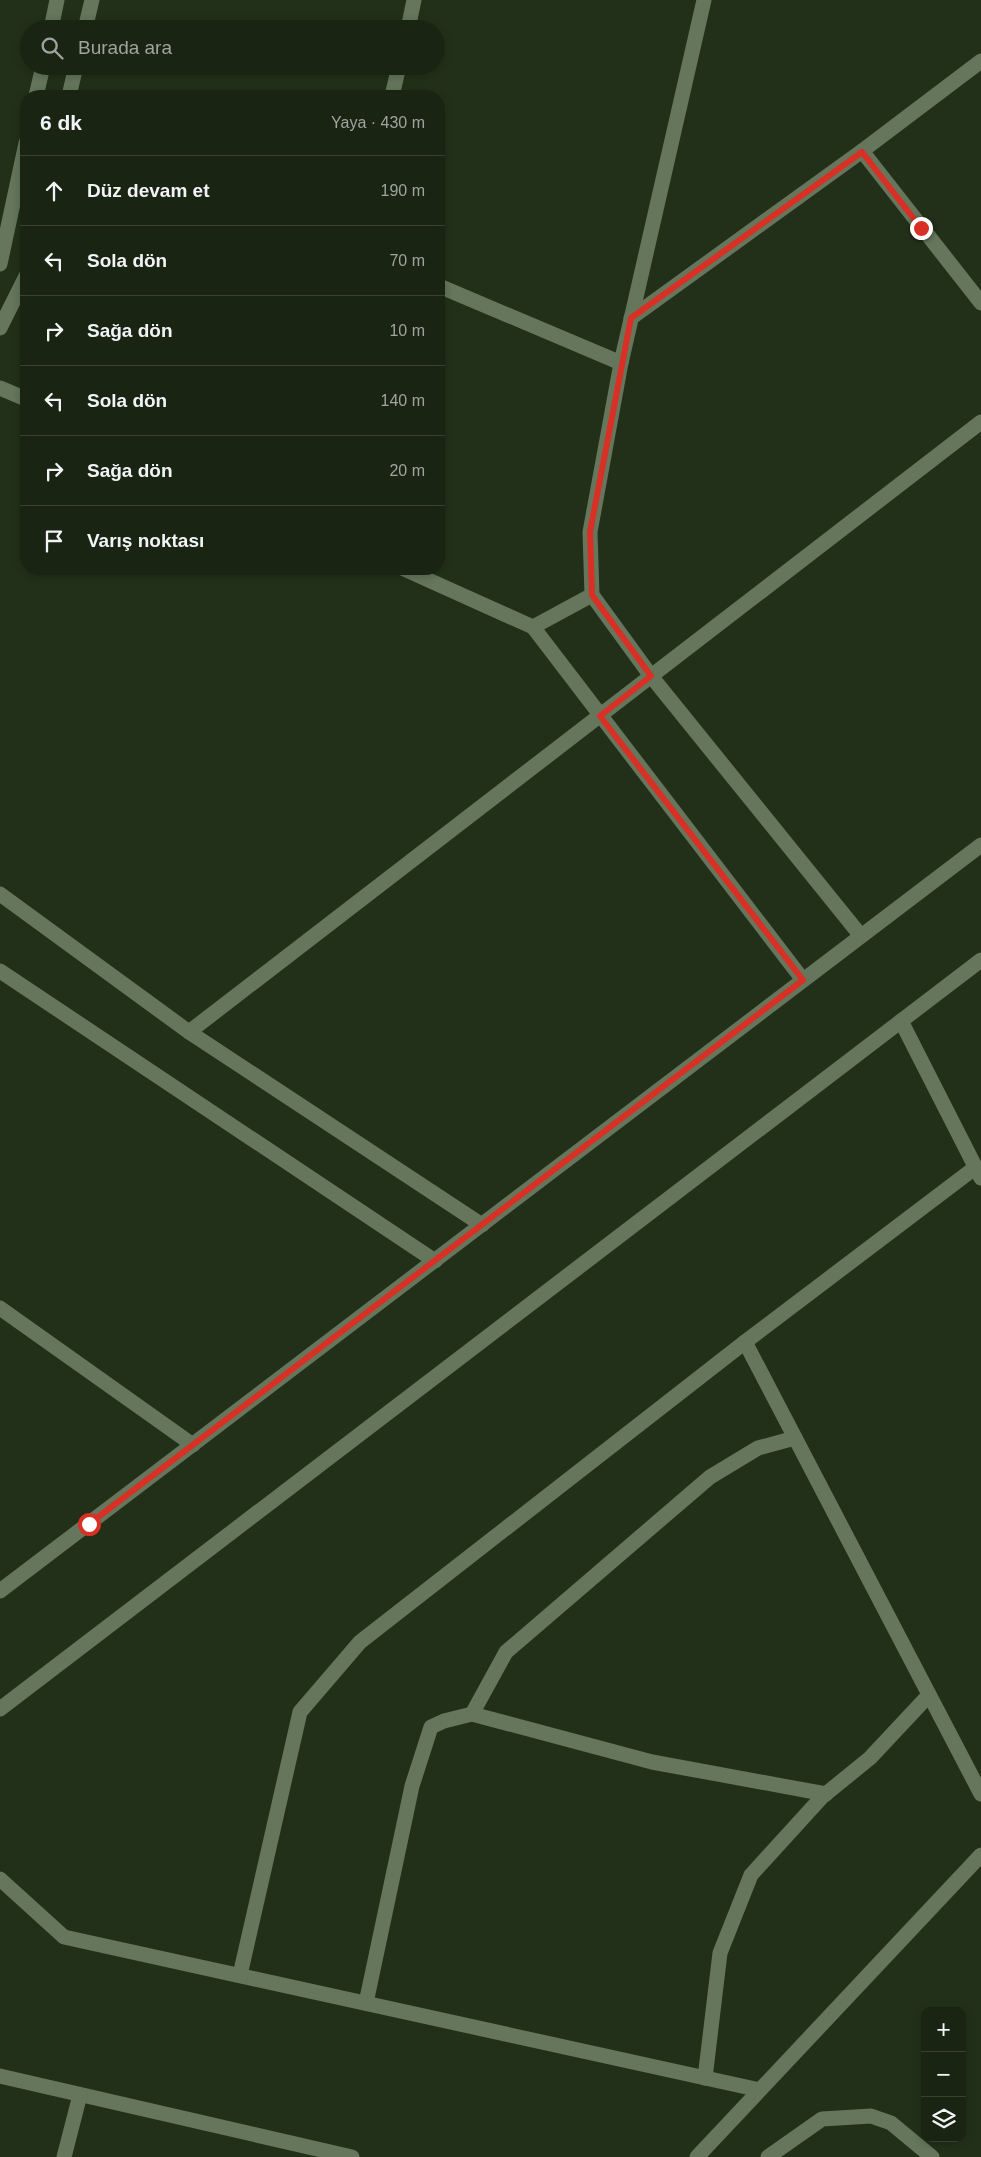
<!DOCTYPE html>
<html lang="tr">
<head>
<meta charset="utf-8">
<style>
	:root { --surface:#1a2413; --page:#232c1c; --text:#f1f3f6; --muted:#9fa4a0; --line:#384133 }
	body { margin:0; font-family:Arial,sans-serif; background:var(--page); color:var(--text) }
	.controls { position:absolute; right:15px; bottom:15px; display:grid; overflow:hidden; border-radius:10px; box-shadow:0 2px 8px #0003 }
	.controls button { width:45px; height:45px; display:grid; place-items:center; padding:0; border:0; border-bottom:1px solid var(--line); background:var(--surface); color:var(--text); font:25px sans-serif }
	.stop { position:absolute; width:15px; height:15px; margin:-11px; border:4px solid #d93025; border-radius:50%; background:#fff }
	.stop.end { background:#d93025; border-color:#fff; box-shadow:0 1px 5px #0008 }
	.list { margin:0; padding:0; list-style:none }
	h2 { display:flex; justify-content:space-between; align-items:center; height:65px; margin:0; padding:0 20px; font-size:21px }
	h2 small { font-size:16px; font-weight:400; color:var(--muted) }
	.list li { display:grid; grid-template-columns:32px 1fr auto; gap:15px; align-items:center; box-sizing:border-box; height:70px; padding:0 20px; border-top:1px solid var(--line) }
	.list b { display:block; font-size:19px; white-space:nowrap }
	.list em { font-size:16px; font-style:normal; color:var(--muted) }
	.icon { flex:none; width:28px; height:28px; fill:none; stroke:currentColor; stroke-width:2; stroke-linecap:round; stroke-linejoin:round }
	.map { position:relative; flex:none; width:981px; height:2157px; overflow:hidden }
	.search { position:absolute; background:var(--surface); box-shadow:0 2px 8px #0003; left:20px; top:20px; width:425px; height:55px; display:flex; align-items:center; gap:12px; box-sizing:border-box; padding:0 18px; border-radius:28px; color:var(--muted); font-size:19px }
	.panel { position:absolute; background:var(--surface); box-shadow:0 2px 8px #0003; left:20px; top:90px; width:425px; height:485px; border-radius:20px }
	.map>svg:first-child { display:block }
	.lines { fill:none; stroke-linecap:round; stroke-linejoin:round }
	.minor { stroke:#65765c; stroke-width:15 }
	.route { stroke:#d93025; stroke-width:6 }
</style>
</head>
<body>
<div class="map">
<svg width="981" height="2157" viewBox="0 0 981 2157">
	<rect width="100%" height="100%" fill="#223019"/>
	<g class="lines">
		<g class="minor">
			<polyline points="704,0 621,363 590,532 592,595 651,676 861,936"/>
			<polyline points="51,29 57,0"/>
			<polyline points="85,29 92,0"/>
			<polyline points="408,29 414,0"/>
			<polyline points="36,96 43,66"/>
			<polyline points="69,96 76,66"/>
			<polyline points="392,96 399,66"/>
			<polyline points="862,151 981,303"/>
			<polyline points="0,264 26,143"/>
			<polyline points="439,286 621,363"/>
			<polyline points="631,318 862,151 981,61"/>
			<polyline points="0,328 26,276"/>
			<polyline points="0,388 26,399"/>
			<polyline points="404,569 533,627 592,595"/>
			<polyline points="533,627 803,980"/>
			<polyline points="0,894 189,1032 482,1225"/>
			<polyline points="0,971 435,1261"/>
			<polyline points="901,1021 981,1178"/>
			<polyline points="189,1032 981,422"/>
			<polyline points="0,1308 193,1445"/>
			<polyline points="745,1342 981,1794"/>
			<polyline points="0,1591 981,845"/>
			<polyline points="0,1709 981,960"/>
			<polyline points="472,1714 506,1652 710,1477 758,1448 795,1438"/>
			<polyline points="0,1879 64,1937 760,2090"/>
			<polyline points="240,1975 300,1712 360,1642 745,1342 976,1167"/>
			<polyline points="366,2003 412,1786 431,1727 444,1721 472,1714 652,1762 826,1794"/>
			<polyline points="0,2076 352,2157"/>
			<polyline points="705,2078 720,1953 751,1875 822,1797 870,1758 929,1695"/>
			<polyline points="64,2157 80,2095"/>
			<polyline points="697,2157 981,1855"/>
			<polyline points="768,2157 822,2119 871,2116 891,2123 932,2157"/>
		</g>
	</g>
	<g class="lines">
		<polyline class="route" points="89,1524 803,980 600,716 651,676 592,595 590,532 631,318 862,152 921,228"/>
	</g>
</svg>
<div class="controls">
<button>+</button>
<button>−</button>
<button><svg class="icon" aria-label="layers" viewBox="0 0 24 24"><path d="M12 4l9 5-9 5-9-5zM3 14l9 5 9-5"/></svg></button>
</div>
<div class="stop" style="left:89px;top:1524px"></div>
<div class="stop end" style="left:921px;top:228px"></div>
<div class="search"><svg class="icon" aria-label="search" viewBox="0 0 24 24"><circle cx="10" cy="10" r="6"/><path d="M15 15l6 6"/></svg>Burada ara</div>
<section class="panel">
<h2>6 dk<small>Yaya · 430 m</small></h2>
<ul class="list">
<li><svg class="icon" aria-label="ahead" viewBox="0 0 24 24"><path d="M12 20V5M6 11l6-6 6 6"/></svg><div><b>Düz devam et</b></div><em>190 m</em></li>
<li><svg class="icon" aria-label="left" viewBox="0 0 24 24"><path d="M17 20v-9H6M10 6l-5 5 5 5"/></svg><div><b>Sola dön</b></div><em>70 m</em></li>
<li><svg class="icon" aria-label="right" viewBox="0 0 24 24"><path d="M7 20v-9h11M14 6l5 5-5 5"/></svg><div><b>Sağa dön</b></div><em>10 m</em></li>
<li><svg class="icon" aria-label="left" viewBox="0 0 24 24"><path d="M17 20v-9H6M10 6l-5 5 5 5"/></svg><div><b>Sola dön</b></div><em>140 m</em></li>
<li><svg class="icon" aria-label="right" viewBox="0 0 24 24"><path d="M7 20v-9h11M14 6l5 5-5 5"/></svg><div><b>Sağa dön</b></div><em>20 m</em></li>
<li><svg class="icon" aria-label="arrive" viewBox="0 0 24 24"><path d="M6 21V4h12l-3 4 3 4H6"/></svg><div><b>Varış noktası</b></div></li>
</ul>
</section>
</div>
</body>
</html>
